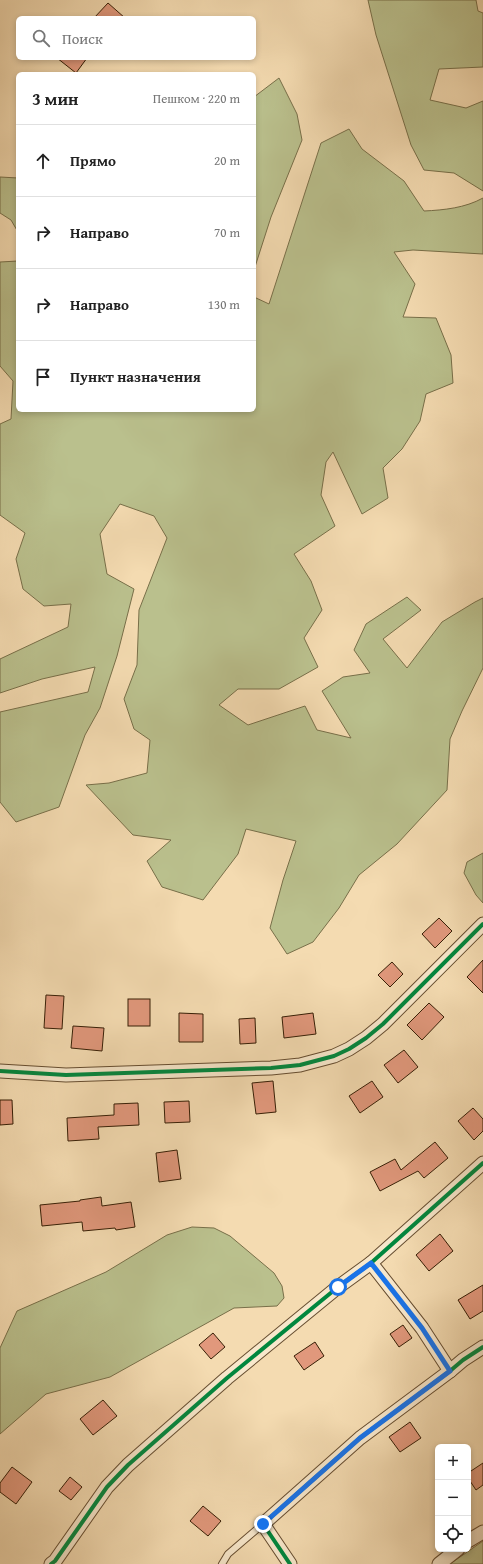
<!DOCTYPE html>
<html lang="ru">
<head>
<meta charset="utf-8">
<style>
	:root { --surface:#fff; --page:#f6f6f6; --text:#222; --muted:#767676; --line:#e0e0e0 }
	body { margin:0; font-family:"Gentium Book Plus",serif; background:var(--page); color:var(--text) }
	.controls { position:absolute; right:12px; bottom:12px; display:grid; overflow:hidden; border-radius:6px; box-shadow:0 2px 6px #0003 }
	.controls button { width:36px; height:36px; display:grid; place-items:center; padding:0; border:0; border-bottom:1px solid var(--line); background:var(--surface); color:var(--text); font:20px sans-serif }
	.stop { position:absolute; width:12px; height:12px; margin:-9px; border:3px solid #1a73e8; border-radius:50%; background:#fff }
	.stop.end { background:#1a73e8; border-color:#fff; box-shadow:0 1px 4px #0008 }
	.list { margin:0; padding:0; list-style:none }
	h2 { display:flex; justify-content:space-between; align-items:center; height:52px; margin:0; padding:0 16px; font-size:17px }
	h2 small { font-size:13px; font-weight:400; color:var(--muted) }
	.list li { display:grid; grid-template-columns:26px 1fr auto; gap:12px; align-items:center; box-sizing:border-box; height:72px; padding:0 16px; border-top:1px solid var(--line) }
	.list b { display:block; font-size:15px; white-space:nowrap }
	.list em { font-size:13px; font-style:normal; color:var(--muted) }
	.icon { flex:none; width:22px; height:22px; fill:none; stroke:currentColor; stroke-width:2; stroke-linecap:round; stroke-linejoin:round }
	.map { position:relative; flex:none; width:483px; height:1564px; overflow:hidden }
	.search { position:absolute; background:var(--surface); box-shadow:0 2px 6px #0003; left:16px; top:16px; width:240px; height:44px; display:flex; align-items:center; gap:10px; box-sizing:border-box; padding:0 14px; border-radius:6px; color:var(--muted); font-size:15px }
	.panel { position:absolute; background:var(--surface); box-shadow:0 2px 6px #0003; left:16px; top:72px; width:240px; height:340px; border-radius:6px }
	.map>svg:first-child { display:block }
	.green { fill:#bac08d; stroke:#786f49 }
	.building { fill:#e1987c; stroke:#361e05 }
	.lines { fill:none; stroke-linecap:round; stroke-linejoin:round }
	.service-casing { stroke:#664d30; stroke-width:8 }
	.minor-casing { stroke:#664d30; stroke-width:15 }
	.service { stroke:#f8e8cc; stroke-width:6 }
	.minor { stroke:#f8e8cc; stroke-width:13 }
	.cycleway-casing { stroke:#f8e8cc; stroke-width:6 }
	.cycleway { stroke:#00873e; stroke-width:4 }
	.route { stroke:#1a73e8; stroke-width:5 }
</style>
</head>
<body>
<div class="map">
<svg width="483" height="1564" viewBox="0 0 483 1564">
	<rect width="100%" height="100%" fill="#f4dbb1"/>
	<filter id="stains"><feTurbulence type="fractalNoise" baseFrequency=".005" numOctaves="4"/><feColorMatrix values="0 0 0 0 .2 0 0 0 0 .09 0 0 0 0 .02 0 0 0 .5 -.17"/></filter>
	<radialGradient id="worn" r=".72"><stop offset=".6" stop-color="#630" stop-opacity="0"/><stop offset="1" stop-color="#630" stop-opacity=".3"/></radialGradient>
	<g class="green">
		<polygon points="368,0 476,0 478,11 483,13 483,67 439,69 430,100 466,108 483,101 483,191 454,173 424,170 411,145 376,35"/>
		<polygon points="279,78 297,114 302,140 271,217 254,270 254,97"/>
		<path d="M349,129L362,149L404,181L424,211C444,210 465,208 483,198V254L413,250L394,252L415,284L403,317L436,318L451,355L453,383L426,394L420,421L402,449L383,468L388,498L362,514L333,452L326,462L321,495L335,526L294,554L311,581L322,610L304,638L318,667L279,689H238L219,705L248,725L305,706L317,730L351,738L322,691L343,677L370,673L354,650L366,624L407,597L421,610L383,639L407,668L442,622L475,602L483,598V668L462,711L450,739L447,790L397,844L359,875L339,908L313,942L287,954L270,928L283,880L296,841L246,829L238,854L203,900L162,887L147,861L171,840L133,835L86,785L109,783L147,773L150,740L134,729L124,699L137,665L139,610L167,538L154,516L120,504L100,534L107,574L134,589L117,656L100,708L85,735L59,807L16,822L0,802V712L88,692L95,667L42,679L0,693V659L68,627L71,604L44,606L23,589L16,559L25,533L0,515V424L11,419L13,381L0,366V262L18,261V410H254V297L269,304L321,143Z"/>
		<polygon points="0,177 18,178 18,232 11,220 0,213"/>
		<polygon points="483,853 483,903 476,895 464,873 467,862"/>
		<polygon points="192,1227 214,1228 230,1236 274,1273 282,1286 284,1298 277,1306 234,1308 110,1377 46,1394 0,1434 0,1348 17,1311 106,1272 167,1235"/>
		<polygon points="483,1541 483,1564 450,1564"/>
	</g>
	<g class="building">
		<polygon points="108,3 125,18 94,18"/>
		<polygon points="57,58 87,58 76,73"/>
		<polygon points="439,918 452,931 435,948 422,934"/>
		<polygon points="483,960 483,993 467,977"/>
		<polygon points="392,962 403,974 390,987 378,975"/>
		<polygon points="46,995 64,996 62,1029 44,1028"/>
		<rect x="128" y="999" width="22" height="27"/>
		<polygon points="429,1003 444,1017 422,1040 407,1025"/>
		<polygon points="179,1013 203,1014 203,1042 179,1042"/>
		<polygon points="313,1013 316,1034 284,1038 282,1017"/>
		<polygon points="255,1018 256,1043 240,1044 239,1019"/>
		<polygon points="73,1026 104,1028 102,1051 71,1048"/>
		<polygon points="404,1050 418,1067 398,1083 384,1065"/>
		<polygon points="273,1081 276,1112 256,1114 252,1083"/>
		<polygon points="372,1081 383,1097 360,1113 349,1096"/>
		<polygon points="0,1100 12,1100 13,1124 0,1125"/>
		<polygon points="189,1101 190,1122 165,1123 164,1102"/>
		<polygon points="138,1103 139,1125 98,1127 99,1139 68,1141 67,1118 114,1115 114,1104"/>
		<polygon points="473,1108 483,1119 483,1131 474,1140 458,1121"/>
		<polygon points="435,1142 448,1158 424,1178 418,1171 380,1191 370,1172 395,1159 401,1170"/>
		<polygon points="177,1150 181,1179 159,1182 156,1153"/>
		<polygon points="101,1197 102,1206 131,1202 135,1227 116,1230 115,1228 83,1231 82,1222 42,1226 40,1205 80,1201 80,1200"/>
		<polygon points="440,1234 453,1251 429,1271 416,1255"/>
		<polygon points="483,1285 483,1311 470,1319 458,1300"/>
		<polygon points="403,1325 412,1338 399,1347 390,1334"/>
		<polygon points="213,1333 225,1347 211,1359 199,1345"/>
		<polygon points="315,1342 324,1356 304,1370 294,1356"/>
		<polygon points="103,1400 117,1416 93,1435 80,1419"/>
		<polygon points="410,1422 421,1438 400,1452 389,1437"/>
		<polygon points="483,1463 483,1485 476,1490 468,1478 468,1473"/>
		<polygon points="12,1467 32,1482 16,1504 0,1492 0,1483"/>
		<polygon points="70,1477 82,1487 71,1500 59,1491"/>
		<polygon points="203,1506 221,1521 208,1536 190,1521"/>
	</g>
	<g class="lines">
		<g class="service-casing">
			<polyline id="service" points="222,1564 228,1554 263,1524"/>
		</g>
		<g class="minor-casing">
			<g id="minor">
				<polyline points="0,1071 66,1075 271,1068 300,1065 334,1056 349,1049 366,1038 383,1024 483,924"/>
				<polyline points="371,1263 422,1328 450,1371"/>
				<polyline points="468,1541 483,1532"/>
				<polyline points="51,1564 55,1561 107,1487 128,1465 227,1378 338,1287 371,1263 483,1163"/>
				<polyline points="290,1564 263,1524 360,1438 450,1371 463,1360 483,1347"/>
				<polyline points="439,1564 458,1549"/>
			</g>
		</g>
		<use href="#service" class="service"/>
		<use href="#minor" class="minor"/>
		<g class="cycleway-casing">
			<g id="cycleway">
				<polyline points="0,1071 66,1075 271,1068 300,1065 334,1056 349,1049 366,1038 383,1024 483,924"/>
				<polyline points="51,1564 55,1561 107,1487 128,1465 227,1378 338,1287 371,1263 483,1163"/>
				<polyline points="290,1564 263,1524 360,1438 450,1371 463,1360 483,1347"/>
			</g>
		</g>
		<use href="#cycleway" class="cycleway"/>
	</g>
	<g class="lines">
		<polyline class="route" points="263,1524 360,1438 450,1371 422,1328 371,1263 338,1287"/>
	</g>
	<rect width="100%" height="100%" filter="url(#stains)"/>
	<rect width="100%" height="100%" fill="url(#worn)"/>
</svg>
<div class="controls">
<button>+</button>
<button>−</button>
<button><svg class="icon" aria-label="locate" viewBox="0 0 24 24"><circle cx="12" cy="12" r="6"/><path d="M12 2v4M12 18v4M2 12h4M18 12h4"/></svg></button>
</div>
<div class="stop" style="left:338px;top:1287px"></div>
<div class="stop end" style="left:263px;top:1524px"></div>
<div class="search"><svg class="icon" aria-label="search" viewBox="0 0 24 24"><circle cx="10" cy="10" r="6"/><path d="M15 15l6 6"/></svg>Поиск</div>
<section class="panel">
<h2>3 мин<small>Пешком · 220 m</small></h2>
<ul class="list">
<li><svg class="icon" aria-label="ahead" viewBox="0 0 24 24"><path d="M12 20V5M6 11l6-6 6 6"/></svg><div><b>Прямо</b></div><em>20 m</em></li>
<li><svg class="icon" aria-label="right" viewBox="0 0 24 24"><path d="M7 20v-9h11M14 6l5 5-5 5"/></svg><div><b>Направо</b></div><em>70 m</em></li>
<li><svg class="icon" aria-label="right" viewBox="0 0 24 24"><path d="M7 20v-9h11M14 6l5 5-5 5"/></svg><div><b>Направо</b></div><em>130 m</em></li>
<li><svg class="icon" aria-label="arrive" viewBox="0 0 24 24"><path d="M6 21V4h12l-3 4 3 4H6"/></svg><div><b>Пункт назначения</b></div></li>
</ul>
</section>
</div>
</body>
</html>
